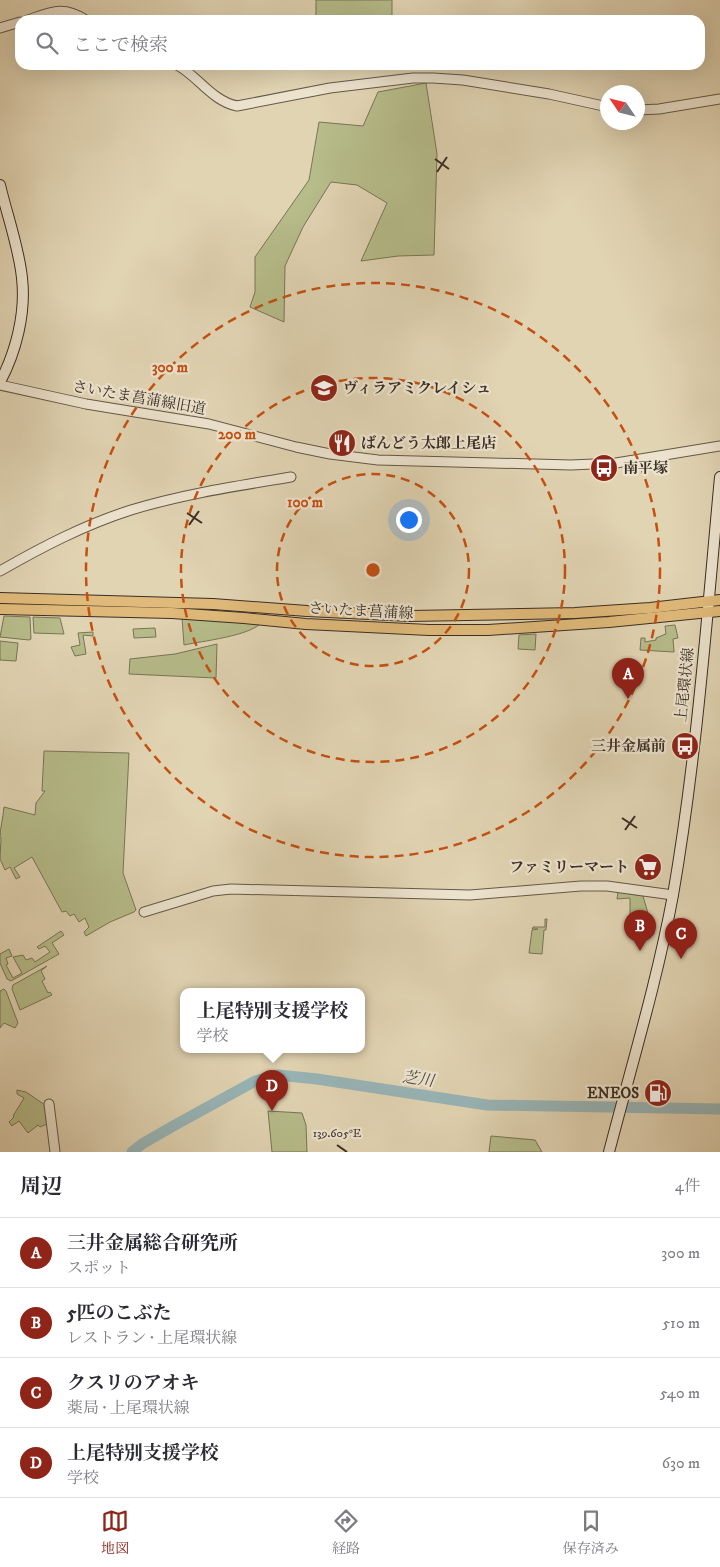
<!DOCTYPE html>
<html lang="ja">
<head>
<meta charset="utf-8">
<style>
	:root { --surface:#fff; --page:#f7f7f7; --text:#2b2b33; --muted:#7c7c81; --line:#e1e1e2; --accent:#8f2418 }
	body { margin:0; font-family:"IM FELL DW Pica","Noto Serif JP",serif; background:var(--page); color:var(--text) }
	.compass { position:absolute; left:600px; top:85px; width:45px; height:45px; border-radius:50%; background:var(--surface); box-shadow:0 5px 20px #0002; rotate:305deg }
	.you { position:absolute; left:408px; top:519px; width:18px; height:18px; margin:-12px; border:4px solid #fff; border-radius:50%; background:#1a73e8; box-shadow:0 0 0 8px #1a73e833 }
	.badge { display:grid; place-items:center; width:32px; height:32px; border-radius:50%; background:var(--accent); color:#fff; font-size:16px; font-weight:700 }
	.pin { position:absolute; translate:-50% -41px; filter:drop-shadow(0 1px 2px #0008) }
	.pin::after { content:''; position:absolute; top:26px; width:18px; height:15px; background:inherit; clip-path:polygon(0 0,100% 0,50% 100%) }
	.popup { position:absolute; left:180px; top:988px; width:185px; height:65px; box-sizing:border-box; display:grid; place-content:center; border-radius:10px; background:var(--surface); filter:drop-shadow(0 1px 4px #0005); font-size:16px; white-space:nowrap; color:var(--muted) }
	.popup b { font-size:19px; color:var(--text) }
	.popup::after { content:''; position:absolute; left:50%; top:100%; margin-left:-10px; border:10px solid transparent; border-top-color:var(--surface) }
	.list { margin:0; padding:0; list-style:none }
	h2 { display:flex; justify-content:space-between; align-items:center; height:65px; margin:0; padding:0 20px; font-size:21px }
	h2 small { font-size:16px; font-weight:400; color:var(--muted) }
	.list li { display:grid; grid-template-columns:32px 1fr auto; gap:15px; align-items:center; box-sizing:border-box; height:70px; padding:0 20px; border-top:1px solid var(--line) }
	.list b { display:block; font-size:19px; white-space:nowrap }
	.list p { margin:0; font-size:16px; white-space:nowrap; color:var(--muted) }
	.list em { font-size:16px; font-style:normal; color:var(--muted) }
	.icon { flex:none; width:28px; height:28px; fill:none; stroke:currentColor; stroke-width:2; stroke-linecap:round; stroke-linejoin:round }
	.map { position:relative; flex:none; width:720px; height:1152px; overflow:hidden }
	.search { position:absolute; background:var(--surface); box-shadow:0 5px 20px #0002; left:15px; right:15px; top:15px; height:55px; display:flex; align-items:center; gap:12px; box-sizing:border-box; padding:0 18px; border-radius:15px; color:var(--muted); font-size:19px }
	.sheet { height:345px; background:var(--surface) }
	nav { display:flex; justify-content:space-around; align-items:center; box-sizing:border-box; height:70px; border-top:1px solid var(--line); background:var(--surface); font-size:14px; color:var(--muted) }
	nav a { display:grid; justify-items:center; gap:2px }
	nav .on { color:var(--accent) }
	.map>svg:first-child { display:block }
	.green { fill:#b6bc8a; stroke:#787558 }
	.lines { fill:none; stroke-linecap:round; stroke-linejoin:round }
	.river { stroke:#98b5b7; stroke-width:11 }
	.tertiary-casing { stroke:#645848; stroke-width:11 }
	.secondary-casing { stroke:#3a2e25; stroke-width:12 }
	.primary-casing { stroke:#3a2e25; stroke-width:12 }
	.tertiary { stroke:#ece3ce; stroke-width:9 }
	.secondary { stroke:#ece3ce; stroke-width:10 }
	.primary { stroke:#e0ba7a; stroke-width:10 }
	.ticks { fill:none; stroke:#3a2e25; stroke-width:2 }
	.ring { fill:none; stroke:#c55011; stroke-width:2.5; stroke-dasharray:9 6 }
	.labels { text-anchor:middle; dominant-baseline:central; stroke-width:4.5; stroke-linejoin:round; paint-order:stroke }
	.poi-label { font-size:15px; font-weight:bold; fill:#3a2e25; stroke:#ece3ce; text-anchor:start }
	.street-label { font-size:15px; fill:#3a2e25; stroke:#ece3ce }
	.water-label { font-size:16px; font-style:italic; fill:#4d4942; stroke:#ece3ce }
	.ticks-label { font-size:12px; text-anchor:middle; fill:#3a2e25; stroke:#ece3ce; stroke-width:4.5; stroke-linejoin:round; paint-order:stroke }
	.centre { fill:#c55011; stroke:#ece3ce; stroke-width:2.5 }
	.ring-label { font-size:15px; text-anchor:middle; font-weight:bold; fill:#c55011; stroke:#ece3ce; stroke-width:4.5; stroke-linejoin:round; paint-order:stroke }
</style>
</head>
<body>
<div class="map">
<svg width="720" height="1152" viewBox="0 0 720 1152">
	<rect width="100%" height="100%" fill="#e1d4b3"/>
	<filter id="stains"><feTurbulence type="fractalNoise" baseFrequency=".004" numOctaves="4"/><feColorMatrix values="0 0 0 0 .2 0 0 0 0 .09 0 0 0 0 .02 0 0 0 .5 -.17"/></filter>
	<radialGradient id="worn" r=".72"><stop offset=".6" stop-color="#630" stop-opacity="0"/><stop offset="1" stop-color="#630" stop-opacity=".3"/></radialGradient>
	<g class="green">
		<rect x="316" y="0" width="76" height="20"/>
		<polygon points="426,83 437,154 434,255 398,256 361,261 387,203 357,185 331,182 303,227 285,266 284,322 250,307 255,292 255,257 309,180 319,122 363,126 378,92"/>
		<polygon points="4,616 30,617 31,639 29,640 0,637"/>
		<polygon points="33,617 60,618 64,634 34,633"/>
		<path d="M182,618L262,622C251,636 202,641 184,645Z"/>
		<polygon points="675,625 678,638 673,639 674,652 640,650 641,638 645,638 645,642 656,640 656,638 666,634 665,626"/>
		<polygon points="155,628 156,637 134,638 133,629"/>
		<polygon points="93,632 93,636 83,635 86,654 75,656 71,647 80,645 78,633"/>
		<polygon points="536,634 535,650 518,649 519,635"/>
		<polygon points="0,641 18,643 16,661 0,660"/>
		<polygon points="217,644 216,678 129,674 130,659 175,654"/>
		<path d="M44,751L129,753L123,873L136,910L134,912L110,922L86,936L84,932L89,927L85,918L79,922L74,914L70,916L66,911L62,912L32,857L14,868L20,877L16,879L10,867L5,870L0,859L1,838H0C0,828 3,819 4,807L35,815L36,803L45,791H42Z"/>
		<polygon points="618,892 643,896 654,934 649,935 645,915 634,917 634,916 645,913 630,915 630,898 617,899"/>
		<polygon points="545,919 547,919 546,930 544,930 542,954 529,953 532,930 538,929 532,929 533,927 545,927"/>
		<polygon points="61,931 64,935 52,943 59,954 11,981 7,979 0,963 0,954 9,949 12,956 6,958 8,964 6,965 13,978 22,973 13,957 23,955 26,960 32,958 35,962 50,952 45,946 39,949 37,947"/>
		<polygon points="47,966 41,971 45,979 42,981 48,993 50,992 52,995 20,1010 12,989 13,985"/>
		<polygon points="4,989 6,991 18,1023 15,1028 4,1023 0,1028 0,991"/>
		<polygon points="17,1090 26,1092 45,1105 47,1124 40,1127 38,1125 28,1133 19,1121 12,1126 9,1122 14,1117 13,1116 24,1098 17,1094"/>
		<polygon points="268,1111 302,1113 306,1125 307,1152 272,1152"/>
		<polygon points="491,1136 535,1140 542,1152 489,1152"/>
	</g>
	<g class="lines">
		<polyline class="river" points="132,1152 142,1144 175,1125 255,1081 278,1075 317,1079 487,1105 720,1109"/>
		<g class="tertiary-casing">
			<g id="tertiary">
				<path d="M28,20C51,12 63,5 86,20"/>
				<polyline points="0,28 20,22"/>
				<path d="M177,65C198,76 212,101 237,106L330,88L413,78H433L463,80L549,94L608,107"/>
				<polyline points="638,110 659,109 720,99"/>
				<polyline points="0,385 86,404 209,424 296,447 330,454 378,460 571,465 616,463 720,446"/>
				<path d="M0,571C42,547 84,525 131,510C183,494 237,486 291,477"/>
				<polyline points="144,912 213,891 231,889 470,895 581,886 607,886 673,895"/>
				<polyline points="49,1104 55,1152"/>
			</g>
		</g>
		<g class="secondary-casing">
			<g id="secondary">
				<path d="M0,185C7,215 19,248 22,278C26,313 16,352 0,382"/>
				<path d="M609,1152C631,1067 657,982 673,895C697,756 707,616 720,477"/>
			</g>
		</g>
		<g class="primary-casing">
			<g id="primary">
				<polyline points="0,598 213,604 307,611 410,616 575,613 650,608 720,600"/>
				<polyline points="0,609 172,613 244,618 306,624 429,630 488,630 609,622 720,611"/>
			</g>
		</g>
		<use href="#tertiary" class="tertiary"/>
		<use href="#secondary" class="secondary"/>
		<use href="#primary" class="primary"/>
	</g>
	<path class="ticks" d="M435,159L449,169M437,172L447,157M187,513L202,523M189,525L199,511M622,818L637,828M625,830L635,816M337,1145L347,1152"/>
	<g class="ring">
		<circle cx="373" cy="570" r="96"/>
		<circle cx="373" cy="570" r="192"/>
		<circle cx="373" cy="570" r="287"/>
	</g>
	<defs>
		<g id="school-disc" transform="scale(1.4375)"><circle r="9.5" fill="#8f2418" stroke="#ece3ce"/><path d="M0-5L7-2L0 1L-7-2ZM-4 1L0 2.5L4 1V4Q0 6-4 4Z" fill="#fff"/></g>
		<g id="restaurant-disc" transform="scale(1.4375)"><circle r="9.5" fill="#8f2418" stroke="#ece3ce"/><path d="M-5-6h1v4h1v-4h1v4h1v-4h1v5L-1.5 .5V6h-2V.5L-5-1ZM5-6V6H3V1.5H1.5Q1.5-4 5-6Z" fill="#fff"/></g>
		<g id="bus-disc" transform="scale(1.4375)"><circle r="9.5" fill="#8f2418" stroke="#ece3ce"/><path d="M-5-6H5V4H4V6H2V4H-2V6H-4V4H-5ZM-3.5-4V0h7V-4ZM-3.5 1.2v1.5H-2V1.2ZM2 1.2v1.5H3.5V1.2Z" fill="#fff"/></g>
		<g id="supermarket-disc" transform="scale(1.4375)"><circle r="9.5" fill="#8f2418" stroke="#ece3ce"/><path d="M-6-5.5h2.5l.6 2H6L4.5 2H-2.5L-4.4-4H-6ZM-1.5 3.2a1.3 1.3 0 1 0 .1 0ZM3 3.2a1.3 1.3 0 1 0 .1 0Z" fill="#fff"/></g>
		<g id="fuel-disc" transform="scale(1.4375)"><circle r="9.5" fill="#8f2418" stroke="#ece3ce"/><path d="M-5.5-6h7V0h2V4h1.3V-2.5L3-4.5l.8-.8L6-3V5H2.5V1h-1V6h-7ZM-4.2-4.7v3.2H.2V-4.7Z" fill="#fff"/></g>
	</defs>
	<g fill-rule="evenodd">
		<use href="#school-disc" x="324" y="388"/>
		<use href="#restaurant-disc" x="342" y="443"/>
		<use href="#bus-disc" x="604" y="468"/>
		<use href="#bus-disc" x="685" y="746"/>
		<use href="#supermarket-disc" x="648" y="867"/>
		<use href="#fuel-disc" x="658" y="1093"/>
	</g>
	<g class="labels">
		<g class="poi-label">
			<text x="343" y="388">ヴィラアミクレイシュ</text>
			<text x="361" y="443">ばんどう太郎上尾店</text>
			<text x="623" y="468">南平塚</text>
			<text x="666" y="746" text-anchor="end">三井金属前</text>
			<text x="629" y="867" text-anchor="end">ファミリーマート</text>
			<text x="639" y="1093" text-anchor="end">ENEOS</text>
		</g>
		<g class="street-label">
			<text transform="translate(139 398) rotate(10)">さいたま菖蒲線旧道</text>
			<text transform="translate(361 611) rotate(3)">さいたま菖蒲線</text>
			<text transform="translate(685 685) rotate(-84)">上尾環状線</text>
		</g>
		<g class="water-label">
			<text transform="translate(418 1079) rotate(8)">芝川</text>
		</g>
	</g>
	<g class="ticks-label">
		<text x="337" y="1137">139.605°E</text>
	</g>
	<circle cx="373" cy="570" r="8" class="centre"/>
	<g class="ring-label">
		<text x="170" y="372">300 m</text>
		<text x="237" y="439">200 m</text>
		<text x="305" y="507">100 m</text>
	</g>
	<rect width="100%" height="100%" filter="url(#stains)"/>
	<rect width="100%" height="100%" fill="url(#worn)"/>
</svg>
<svg class="compass" viewBox="-18 -18 36 36"><path d="M0-13l5 13h-10z" fill="#e53935"/><path d="M0 13l5-13h-10z" fill="#7c7c81"/></svg>
<div class="you"></div>
<div class="pin badge" style="left:628px;top:699px">A</div>
<div class="pin badge" style="left:640px;top:951px">B</div>
<div class="pin badge" style="left:681px;top:959px">C</div>
<div class="pin badge" style="left:272px;top:1111px">D</div>
<div class="popup"><b>上尾特別支援学校</b>学校</div>
<div class="search"><svg class="icon" aria-label="search" viewBox="0 0 24 24"><circle cx="10" cy="10" r="6"/><path d="M15 15l6 6"/></svg>ここで検索</div>
</div>
<section class="sheet">
<h2>周辺<small>4件</small></h2>
<ul class="list">
<li><span class="badge">A</span><div><b>三井金属総合研究所</b><p>スポット</p></div><em>300 m</em></li>
<li><span class="badge">B</span><div><b>5匹のこぶた</b><p>レストラン · 上尾環状線</p></div><em>510 m</em></li>
<li><span class="badge">C</span><div><b>クスリのアオキ</b><p>薬局 · 上尾環状線</p></div><em>540 m</em></li>
<li><span class="badge">D</span><div><b>上尾特別支援学校</b><p>学校</p></div><em>630 m</em></li>
</ul>
</section>
<nav>
<a class="on"><svg class="icon" aria-label="map" viewBox="0 0 24 24"><path d="M3 6l6-2 6 2 6-2v14l-6 2-6-2-6 2zM9 4v14M15 6v14"/></svg>地図</a>
<a><svg class="icon" aria-label="directions" viewBox="0 0 24 24"><path d="M12 3l9 9-9 9-9-9zM9 14v-3h6M13 9l2 2-2 2"/></svg>経路</a>
<a><svg class="icon" aria-label="saved" viewBox="0 0 24 24"><path d="M7 4h10v16l-5-4-5 4z"/></svg>保存済み</a>
</nav>
</body>
</html>
